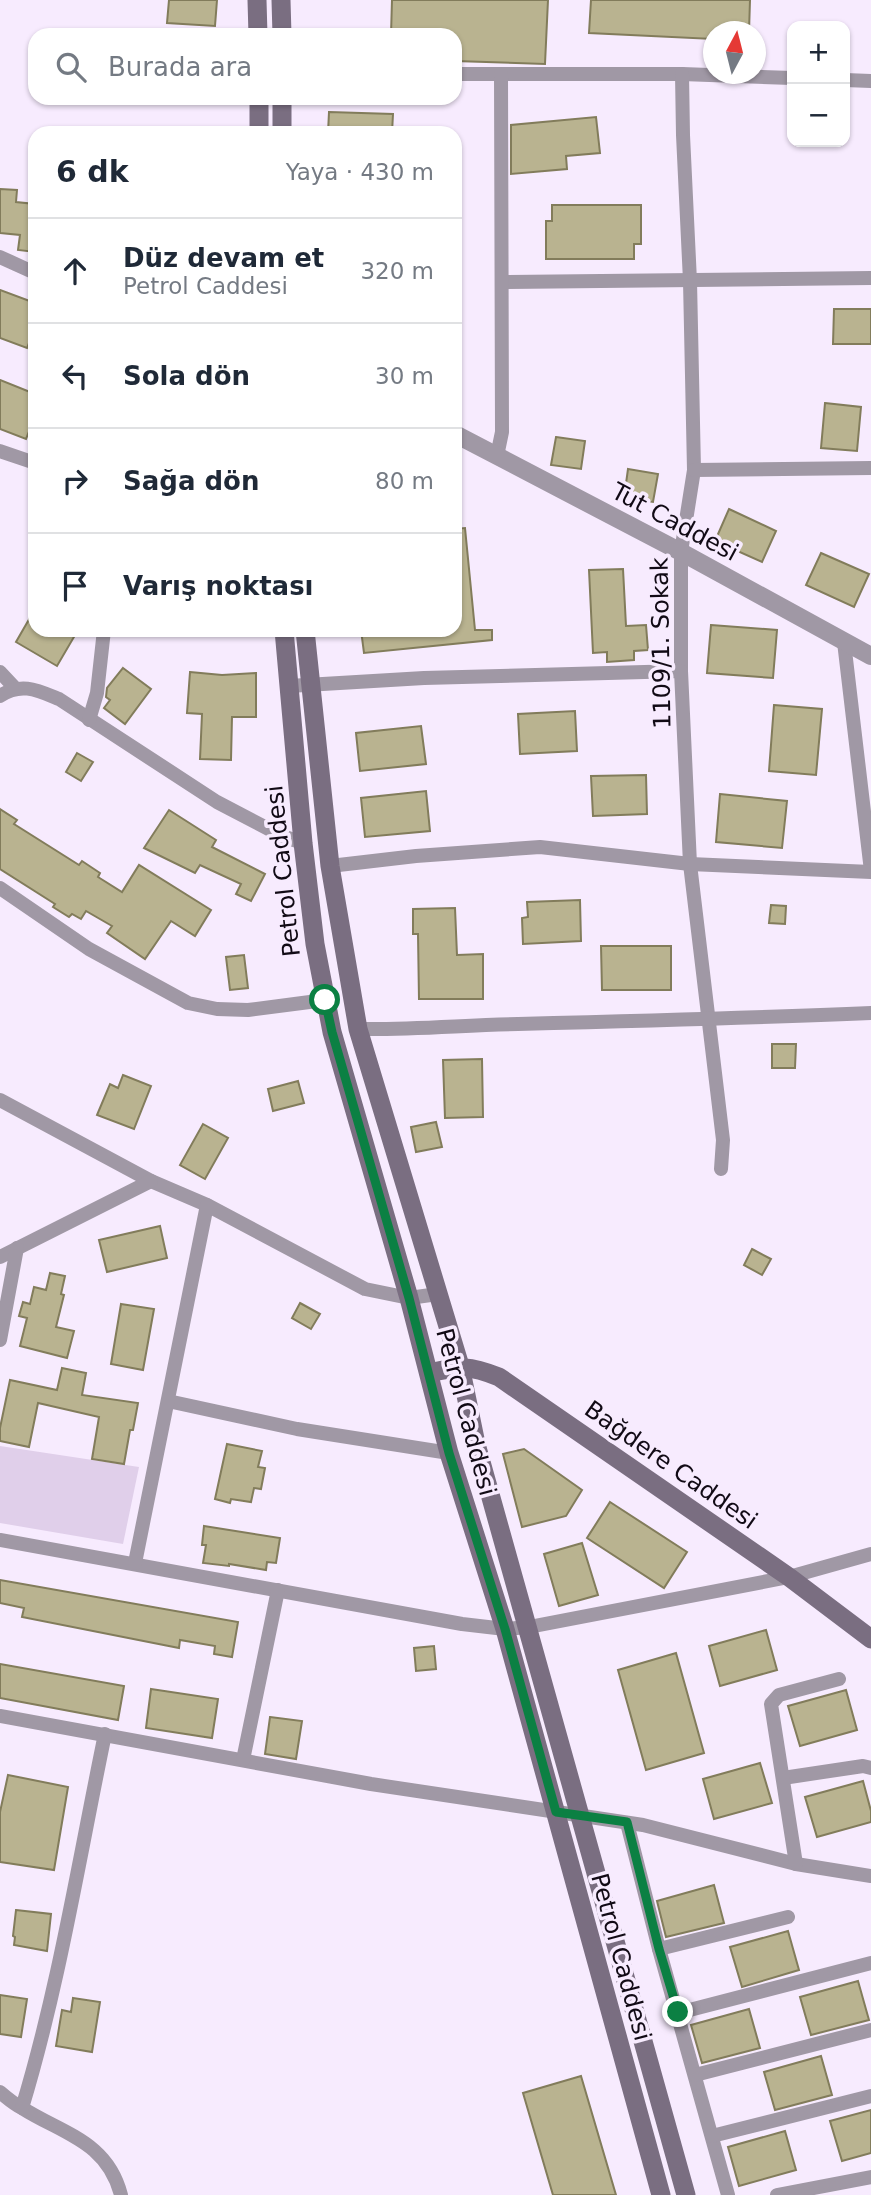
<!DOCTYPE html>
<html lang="tr">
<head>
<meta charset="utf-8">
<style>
	:root { --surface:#fff; --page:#f2f2f3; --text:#1f2937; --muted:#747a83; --line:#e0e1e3 }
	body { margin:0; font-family:"DejaVu Sans",sans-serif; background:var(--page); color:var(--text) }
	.controls { position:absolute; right:21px; top:21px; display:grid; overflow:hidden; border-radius:14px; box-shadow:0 2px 5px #0004 }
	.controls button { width:63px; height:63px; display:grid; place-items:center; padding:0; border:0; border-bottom:2px solid var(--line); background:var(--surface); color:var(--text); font:35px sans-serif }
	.compass { position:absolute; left:703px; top:21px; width:63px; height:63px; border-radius:50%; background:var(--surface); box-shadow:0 2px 5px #0004; rotate:7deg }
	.stop { position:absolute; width:21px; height:21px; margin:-16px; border:5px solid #0b8043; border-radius:50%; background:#fff }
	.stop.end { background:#0b8043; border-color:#fff; box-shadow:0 2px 7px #0008 }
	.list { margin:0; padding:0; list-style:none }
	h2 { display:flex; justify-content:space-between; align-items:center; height:91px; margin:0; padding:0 28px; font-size:30px }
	h2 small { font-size:23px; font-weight:400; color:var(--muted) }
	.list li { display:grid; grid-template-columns:46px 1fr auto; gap:21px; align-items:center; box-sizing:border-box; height:105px; padding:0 28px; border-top:2px solid var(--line) }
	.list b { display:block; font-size:26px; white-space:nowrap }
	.list p { margin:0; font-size:23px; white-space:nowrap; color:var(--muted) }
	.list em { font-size:23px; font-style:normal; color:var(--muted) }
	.icon { flex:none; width:38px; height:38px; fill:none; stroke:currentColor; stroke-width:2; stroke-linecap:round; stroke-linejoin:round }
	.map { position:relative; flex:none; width:871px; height:2195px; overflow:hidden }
	.search { position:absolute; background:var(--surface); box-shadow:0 2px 5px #0004; left:28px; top:28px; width:434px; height:77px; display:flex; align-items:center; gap:18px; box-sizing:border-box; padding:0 24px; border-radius:21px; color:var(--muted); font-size:26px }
	.panel { position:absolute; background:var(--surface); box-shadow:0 2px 5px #0004; left:28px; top:126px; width:434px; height:511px; border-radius:21px }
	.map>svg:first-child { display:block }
	.green { fill:#e0cfea }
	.building { fill:#b9b390; stroke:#827c5b; stroke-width:2 }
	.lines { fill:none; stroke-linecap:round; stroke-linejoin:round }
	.minor { stroke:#a098a5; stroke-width:14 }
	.tertiary { stroke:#a098a5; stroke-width:18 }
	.secondary { stroke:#7a6e81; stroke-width:19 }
	.route { stroke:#0b8043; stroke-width:9 }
	.labels { text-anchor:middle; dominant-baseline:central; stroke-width:7; stroke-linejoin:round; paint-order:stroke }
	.street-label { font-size:24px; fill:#110a15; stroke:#f7ebfe }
</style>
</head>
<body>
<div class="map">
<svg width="871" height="2195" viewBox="0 0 871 2195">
	<rect width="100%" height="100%" fill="#f7ebfe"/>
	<polygon class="green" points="0,1446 139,1467 123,1544 0,1523"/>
	<g class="building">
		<polygon points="169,0 217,0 215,26 167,23"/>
		<polygon points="392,0 548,0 545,64 455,61 455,35 391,35"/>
		<polygon points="591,0 750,0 749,32 713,32 713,39 589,33"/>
		<polygon points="329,112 393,114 392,133 328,133"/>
		<polygon points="596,117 600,153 566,156 567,169 511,174 511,125"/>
		<polygon points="0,189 17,190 16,202 35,204 35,252 18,250 20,235 0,233"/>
		<polygon points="552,205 641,205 641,244 634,244 634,259 546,259 546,221 552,221"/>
		<polygon points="0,290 35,303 35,328 27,348 0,338"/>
		<polygon points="834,309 871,309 871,344 833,344"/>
		<polygon points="0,380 35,394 35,417 26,439 0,429"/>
		<polygon points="825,403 861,407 857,451 821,448"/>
		<polygon points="556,437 585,441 581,469 551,465"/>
		<polygon points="628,469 658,474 653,502 624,498"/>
		<polygon points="729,509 776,531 762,562 715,541"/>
		<polygon points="465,528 475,630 492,630 492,640 364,653 361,630 455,630 455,529"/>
		<polygon points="821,553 869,574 854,607 806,585"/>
		<polygon points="623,569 626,626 646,625 648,650 634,651 634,660 607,662 607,652 593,653 589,570"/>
		<polygon points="35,609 35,630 78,630 57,666 16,642"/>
		<polygon points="711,625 777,630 773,678 707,673"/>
		<polygon points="123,668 151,689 125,724 104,708 110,700 106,697 107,688"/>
		<polygon points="190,672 222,675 256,673 256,717 232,717 231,760 200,759 202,714 187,713"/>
		<polygon points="774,705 822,709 816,775 769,771"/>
		<polygon points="575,711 577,751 520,754 518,714"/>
		<polygon points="421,726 426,764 360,771 356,733"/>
		<polygon points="77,753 93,762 81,781 66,772"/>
		<polygon points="646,775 647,814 593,816 591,776"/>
		<polygon points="426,791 430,831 365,837 361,798"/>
		<polygon points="720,794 787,801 782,848 716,842"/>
		<polygon points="0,809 17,820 14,824 79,865 82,861 100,873 98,877 122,892 139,865 211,910 195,936 171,921 145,959 107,933 112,926 86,911 81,919 72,914 69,917 53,907 55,904 0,869"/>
		<polygon points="169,810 216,840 212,847 265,874 251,901 236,894 241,884 200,865 195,873 144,848"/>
		<polygon points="580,900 581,941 523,944 522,918 528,917 527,902"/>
		<polygon points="771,905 786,906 785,924 769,923"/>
		<polygon points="455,908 457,955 483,954 483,999 419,999 418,934 413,934 413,909"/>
		<polygon points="601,946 671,946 671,990 602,990"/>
		<polygon points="244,955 248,988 230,990 226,957"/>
		<polygon points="772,1044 796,1044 795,1068 772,1068"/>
		<polygon points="482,1059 483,1117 445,1118 443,1060"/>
		<polygon points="123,1075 151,1086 134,1129 97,1115 110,1084 118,1088"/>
		<polygon points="298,1081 304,1103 273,1111 268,1089"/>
		<polygon points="436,1122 442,1147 416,1152 411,1127"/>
		<polygon points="203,1124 228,1138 205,1179 180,1165"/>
		<polygon points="160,1226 167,1258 107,1272 99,1240"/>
		<polygon points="752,1249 771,1259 762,1275 744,1265"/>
		<polygon points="50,1273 65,1276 61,1294 64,1295 56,1327 74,1331 67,1358 20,1346 27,1318 19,1316 23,1302 30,1304 34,1287 46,1290"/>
		<polygon points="300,1303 320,1314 311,1329 292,1318"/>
		<polygon points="121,1304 154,1309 143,1370 111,1364"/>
		<polygon points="62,1368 86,1373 82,1395 138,1403 133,1430 130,1430 124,1464 92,1459 99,1417 38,1403 29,1447 0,1441 0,1428 10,1380 57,1390"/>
		<polygon points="227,1444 262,1451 258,1467 265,1468 261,1489 254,1488 251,1502 231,1499 230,1503 215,1499"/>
		<polygon points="524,1449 582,1490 566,1516 522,1527 503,1454"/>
		<polygon points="610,1502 687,1552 664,1588 587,1538"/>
		<polygon points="204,1526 280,1538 276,1563 267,1562 266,1570 229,1564 229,1566 203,1563 206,1545 202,1545"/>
		<polygon points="582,1543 598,1595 559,1606 544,1554"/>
		<polygon points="0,1580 238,1622 232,1657 214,1654 215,1646 180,1640 179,1648 22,1617 24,1608 0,1603"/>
		<polygon points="766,1630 777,1670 720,1686 709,1646"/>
		<polygon points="434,1646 436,1669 416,1671 414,1648"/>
		<polygon points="676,1653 704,1753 646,1770 618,1670"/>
		<polygon points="0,1664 124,1686 118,1720 0,1698"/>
		<polygon points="151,1689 218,1699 212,1738 146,1728"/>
		<polygon points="846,1690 857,1730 800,1746 788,1706"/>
		<polygon points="270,1717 302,1721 296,1759 265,1754"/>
		<polygon points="760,1763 772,1803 714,1819 703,1779"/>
		<polygon points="8,1775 68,1787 54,1870 0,1862 0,1812"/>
		<polygon points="863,1781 871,1811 871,1822 817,1837 805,1797"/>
		<polygon points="714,1885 724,1923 666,1937 657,1901"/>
		<polygon points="16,1910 51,1914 47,1951 14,1945 15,1937 13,1936"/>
		<polygon points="788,1931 799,1970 742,1987 730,1947"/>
		<polygon points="858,1981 869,2020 811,2035 800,1997"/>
		<polygon points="0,1995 27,1999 21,2037 0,2034"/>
		<polygon points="73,1998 100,2002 92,2052 56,2046 62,2010 71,2012"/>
		<polygon points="749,2009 760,2048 702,2063 691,2025"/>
		<polygon points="821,2056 832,2095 775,2110 764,2072"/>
		<polygon points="581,2076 616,2195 553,2195 523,2093"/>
		<polygon points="871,2110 871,2153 842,2161 830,2121"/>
		<polygon points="785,2131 796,2170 739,2186 728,2147"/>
	</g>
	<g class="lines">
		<g class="minor">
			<polyline points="455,74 682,74 792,78"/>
			<polyline points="682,74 683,135 690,281 694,470 681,552 681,671 690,864 723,1140 721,1169"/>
			<polyline points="845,80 871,81"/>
			<polyline points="0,257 35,273"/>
			<polyline points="503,282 871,278"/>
			<polyline points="0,451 35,463"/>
			<polyline points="497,456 502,432 501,74"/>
			<polyline points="694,470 871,468"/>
			<polyline points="844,642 871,871"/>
			<polyline points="0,672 15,688"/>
			<polyline points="289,686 424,678 681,671"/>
			<path d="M0,696C21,682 37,690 59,699L217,802L282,836L303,843"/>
			<polyline points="89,720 97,693 104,630"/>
			<polyline points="330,866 416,856 540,847 690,864 871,872"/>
			<polyline points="0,888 89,949 188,1003 217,1009 248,1010 325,1000"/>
			<path d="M358,1029C412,1030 465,1025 518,1024C636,1021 753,1018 871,1013"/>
			<polyline points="0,1100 151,1181 207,1205 365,1289 409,1298 438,1294"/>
			<polyline points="0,1257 151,1181"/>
			<polyline points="0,1340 17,1248"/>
			<polyline points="168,1401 297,1429 449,1453"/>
			<polyline points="0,1540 462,1624 505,1629 529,1627 789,1577 871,1554"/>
			<polyline points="135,1563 207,1205"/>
			<polyline points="0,1716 371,1784 643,1825 796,1864 871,1876"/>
			<polyline points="243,1760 278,1590"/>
			<polyline points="783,1778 863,1766 871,1768"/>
			<polyline points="627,1823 659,1949 728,2195"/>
			<polyline points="796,1864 771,1704 779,1695 839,1679"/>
			<polyline points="659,1949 788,1917"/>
			<polyline points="678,2013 871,1963"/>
			<polyline points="695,2075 871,2030"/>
			<path d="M0,2092C7,2098 14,2104 22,2108C63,2134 107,2141 121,2195"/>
			<path d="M22,2108C59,1986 79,1859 105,1734"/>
			<polyline points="712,2136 871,2096"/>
			<polyline points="777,2195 871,2177"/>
		</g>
		<polyline class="tertiary" points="455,434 681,552 871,656"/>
		<g class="secondary">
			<polyline points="257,0 258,35"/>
			<polyline points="281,0 282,35"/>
			<polyline points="259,98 259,133"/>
			<polyline points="282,98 282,133"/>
			<polyline points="284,630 303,843 315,944 332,1032 409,1298 449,1453 505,1629 661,2195"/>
			<polyline points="305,630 330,866 358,1029 460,1366 476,1444 686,2195"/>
			<path d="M429,1373C461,1366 469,1365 499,1377L789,1577L871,1639"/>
		</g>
	</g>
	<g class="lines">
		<polyline class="route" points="325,1000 332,1032 409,1298 449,1453 505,1629 556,1812 627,1822 659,1949 678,2012"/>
	</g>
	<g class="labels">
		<g class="street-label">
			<text transform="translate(675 522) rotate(28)">Tut Caddesi</text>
			<text transform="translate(661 643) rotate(-91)">1109/1. Sokak</text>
			<text transform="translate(283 871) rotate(-96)">Petrol Caddesi</text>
			<text transform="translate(466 1412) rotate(75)">Petrol Caddesi</text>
			<text transform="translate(671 1465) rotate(35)">Bağdere Caddesi</text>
			<text transform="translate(621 1957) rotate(75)">Petrol Caddesi</text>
		</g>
	</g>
</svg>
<div class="controls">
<button>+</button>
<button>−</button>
</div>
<svg class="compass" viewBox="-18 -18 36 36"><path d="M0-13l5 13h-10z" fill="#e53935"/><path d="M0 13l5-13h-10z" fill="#747a83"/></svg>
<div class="stop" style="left:325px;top:1000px"></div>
<div class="stop end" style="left:678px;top:2012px"></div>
<div class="search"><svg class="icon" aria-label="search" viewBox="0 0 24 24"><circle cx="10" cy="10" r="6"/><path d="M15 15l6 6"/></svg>Burada ara</div>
<section class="panel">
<h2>6 dk<small>Yaya · 430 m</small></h2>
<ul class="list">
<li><svg class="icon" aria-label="ahead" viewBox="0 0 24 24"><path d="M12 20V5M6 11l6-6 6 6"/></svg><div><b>Düz devam et</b><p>Petrol Caddesi</p></div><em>320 m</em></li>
<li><svg class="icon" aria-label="left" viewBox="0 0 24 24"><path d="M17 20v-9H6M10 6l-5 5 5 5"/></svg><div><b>Sola dön</b></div><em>30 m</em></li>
<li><svg class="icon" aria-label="right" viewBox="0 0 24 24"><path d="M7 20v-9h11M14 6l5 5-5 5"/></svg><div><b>Sağa dön</b></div><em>80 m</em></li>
<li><svg class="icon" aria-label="arrive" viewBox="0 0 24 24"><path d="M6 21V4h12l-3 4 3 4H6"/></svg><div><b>Varış noktası</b></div></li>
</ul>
</section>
</div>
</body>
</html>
